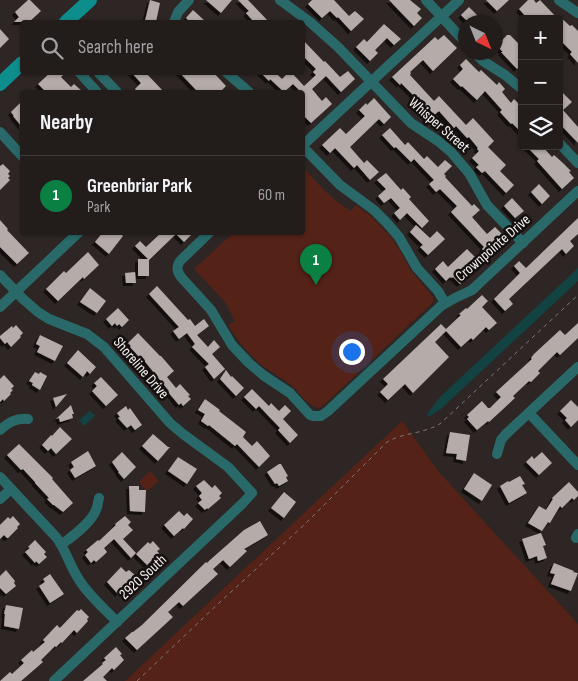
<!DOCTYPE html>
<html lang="en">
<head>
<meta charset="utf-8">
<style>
	:root { --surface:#221c1b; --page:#2e2928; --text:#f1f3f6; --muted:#a2a1a3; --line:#3f3a3a; --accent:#0b8043 }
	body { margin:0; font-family:"Sofia Sans Condensed",sans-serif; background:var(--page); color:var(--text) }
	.controls { position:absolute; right:15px; top:15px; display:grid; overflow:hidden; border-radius:5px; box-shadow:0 1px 4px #0004 }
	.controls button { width:45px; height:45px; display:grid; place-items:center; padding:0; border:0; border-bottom:1px solid var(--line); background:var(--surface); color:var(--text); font:25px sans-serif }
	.compass { position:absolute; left:458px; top:15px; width:45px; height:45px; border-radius:50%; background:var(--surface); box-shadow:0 1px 4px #0004; rotate:137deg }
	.you { position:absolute; left:351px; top:351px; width:18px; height:18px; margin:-12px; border:4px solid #fff; border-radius:50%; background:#1a73e8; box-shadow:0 0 0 8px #1a73e833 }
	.badge { display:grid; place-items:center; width:32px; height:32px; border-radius:50%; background:var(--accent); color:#fff; font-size:16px; font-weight:700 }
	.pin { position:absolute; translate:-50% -41px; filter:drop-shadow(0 1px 2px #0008) }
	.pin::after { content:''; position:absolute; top:26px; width:18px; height:15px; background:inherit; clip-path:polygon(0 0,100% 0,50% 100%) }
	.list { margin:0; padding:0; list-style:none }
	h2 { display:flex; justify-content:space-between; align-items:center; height:65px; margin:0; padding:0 20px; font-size:21px }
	h2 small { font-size:16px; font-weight:400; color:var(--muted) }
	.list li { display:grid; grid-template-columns:32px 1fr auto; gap:15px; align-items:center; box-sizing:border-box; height:80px; padding:0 20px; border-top:1px solid var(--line) }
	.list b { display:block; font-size:19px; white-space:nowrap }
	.list p { margin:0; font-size:16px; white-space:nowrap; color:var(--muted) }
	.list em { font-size:16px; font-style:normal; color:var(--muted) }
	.icon { flex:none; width:28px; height:28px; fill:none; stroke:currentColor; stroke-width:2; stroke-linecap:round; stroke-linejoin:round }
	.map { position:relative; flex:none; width:578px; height:681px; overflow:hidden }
	.search { position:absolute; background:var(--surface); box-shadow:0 1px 4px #0004; left:20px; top:20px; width:285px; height:55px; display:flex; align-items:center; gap:12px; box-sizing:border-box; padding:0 18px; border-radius:5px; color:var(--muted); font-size:19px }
	.panel { position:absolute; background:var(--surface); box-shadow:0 1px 4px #0004; left:20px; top:90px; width:285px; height:145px; border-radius:5px }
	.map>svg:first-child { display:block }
	.green { fill:#542217 }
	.water { fill:#124242 }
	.building { fill:#b5aba9; filter:url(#shadow) }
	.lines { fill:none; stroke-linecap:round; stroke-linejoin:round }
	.path { stroke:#7e7876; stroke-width:1; stroke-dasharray:4 4; stroke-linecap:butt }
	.street { stroke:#296969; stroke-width:10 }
	.secondary { stroke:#0d8e8d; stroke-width:14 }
	.labels { text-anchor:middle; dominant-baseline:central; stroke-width:5; stroke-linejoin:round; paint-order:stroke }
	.street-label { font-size:15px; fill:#f9f3f2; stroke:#13100f }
</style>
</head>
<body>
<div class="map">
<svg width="578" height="681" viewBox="0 0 578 681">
	<defs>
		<filter id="shadow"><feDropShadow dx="-3" dy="3" stdDeviation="0" flood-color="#0009"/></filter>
	</defs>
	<rect width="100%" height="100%" fill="#2d2624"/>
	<g class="green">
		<path d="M303,167C318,184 331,199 351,211L356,205L372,217L390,236L401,252L410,269L433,297V302L429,306L324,405L319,408C308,406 300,393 292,386C286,380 277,376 270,371C252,359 239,343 228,325L235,321L225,302L194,269L233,233L302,232Z"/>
		<polygon points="402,421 439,472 578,624 578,681 125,681"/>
		<polygon points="150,471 159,481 147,491 139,482"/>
	</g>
	<g class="water">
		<polygon points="578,268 578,281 441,409 432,415 428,417 427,414 440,397"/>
		<polygon points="90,411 95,416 84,426 79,420"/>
	</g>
	<g class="building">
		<polygon points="28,0 30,0 41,11 29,22 14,22 19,17 15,12"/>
		<polygon points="150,0 160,3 156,22 145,21"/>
		<polygon points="206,0 232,0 221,13"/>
		<polygon points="238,0 248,0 269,22 254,22 246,13 249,11"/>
		<polygon points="312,0 334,0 349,16 355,11 364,19 351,31 338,17 337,18 330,11 322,18 308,4"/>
		<polygon points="389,0 410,0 421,9 417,13 422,18 414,26"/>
		<polygon points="486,0 509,0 497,11"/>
		<polygon points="528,0 534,0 536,3 540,0 558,19 528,19 519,9"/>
		<polygon points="469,7 484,22 468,22 461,15"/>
		<polygon points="193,10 206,22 190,22 186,18"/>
		<polygon points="559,16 570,26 572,25 578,31 578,63 570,54 572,52 559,39"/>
		<polygon points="384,24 401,39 394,45 387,38 375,50 378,53 370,61 356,47 364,39 367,42"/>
		<polygon points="0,29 9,39 0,48"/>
		<polygon points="444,35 457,48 433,71 423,60 410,72 411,73 410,75 434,101 439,96 466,125 473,118 494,141 488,147 506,165 500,171 514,185 506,193 485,171 482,173 476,167 479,165 472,158 479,151 477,149 478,148 469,137 467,138 456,126 454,128 439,111 434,115 423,103 422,104 401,83 400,85 392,77 435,37 438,40"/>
		<polygon points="507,35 510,35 522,47 522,57 519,59 522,62 522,64 517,69 501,52 503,52 497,46"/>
		<polygon points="302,39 324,62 325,61 340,77 348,71 355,79 341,92 326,76 312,89 322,101 326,97 332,104 311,123 302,114 302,92 301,92 293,84 284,92 270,79 269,81 260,72 278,72 277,74 282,79 289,72 291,72 304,86 316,75 313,72 316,69 302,55"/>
		<polygon points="466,59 479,72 481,70 497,85 499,82 505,89 502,92 511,103 514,99 522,107 522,133 512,123 511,124 500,112 502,110 485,91 477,100 462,86 461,87 453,79 463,69 460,65"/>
		<polygon points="51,72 66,72 61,77 71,87 74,84 83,92 46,92 38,84"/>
		<polygon points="131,72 145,72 164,92 138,92 135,89 141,83"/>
		<polygon points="179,72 213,72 226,86 220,92 198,92"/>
		<polygon points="559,89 572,102 563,110 578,127 578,143 559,123"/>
		<polygon points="374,98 391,117 384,124 379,119 350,147 364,163 367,160 379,172 370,180 357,165 354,168 335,148 330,153 322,145 340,128 346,134 365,116 359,110 366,103 367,105"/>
		<polygon points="22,101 22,127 13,116 14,116 11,112"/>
		<polygon points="390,128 405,145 408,142 424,159 427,156 438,167 445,160 452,166 444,174 446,176 445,177 472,206 474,204 480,210 472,217 487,234 495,227 505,237 503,239 505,241 503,242 505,244 490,258 482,249 484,247 451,212 457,206 440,189 436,192 429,184 434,180 414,159 411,162 396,147 394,148 382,135"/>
		<polygon points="526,146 542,146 552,157 554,155 564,164 571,171 569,172 574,178 562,189 537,161 539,159"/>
		<polygon points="3,164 10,171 8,174 10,176 8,178 10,180 0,190 0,166"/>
		<polygon points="386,173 401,190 403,188 411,197 409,199 429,221 422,228 407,213 400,220 394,213 400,208 391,198 384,203 378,196 386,189 377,180"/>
		<polygon points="539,184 550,196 542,204 531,192"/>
		<polygon points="512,198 524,211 515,218 504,206"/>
		<polygon points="578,218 578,234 570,241 574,246 566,254 562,249 509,299 513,304 505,311 494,299 520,273 514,266 519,261 526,268"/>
		<polygon points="0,220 8,229 7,230 29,253 17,264 0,247"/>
		<polygon points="416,225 430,238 437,231 445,239 428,255 420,247 423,245 410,232"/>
		<polygon points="103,232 119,232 123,236 109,254 95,242"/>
		<polygon points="162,232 194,232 184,242 176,234 149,260 149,276 138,276 138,259 148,259 135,246 140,241 146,247"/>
		<polygon points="467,249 475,257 462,270 468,277 460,284 453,277 451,278 450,277 446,281 435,269 443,261 448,267"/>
		<polygon points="88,252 99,265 84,279 83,277 58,301 46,289 64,271 66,273"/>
		<polygon points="135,272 136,283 126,283 125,273"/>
		<polygon points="157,286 188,320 190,319 195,326 204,319 209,326 197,335 208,347 214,340 220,347 212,354 225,369 214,379 205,367 209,364 192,347 195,344 187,333 179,339 173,331 179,327 149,294"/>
		<polygon points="90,288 106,301 97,313 80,302"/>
		<polygon points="482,295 488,301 482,307 497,323 489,330 486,327 473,340 471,338 461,347 446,331 435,342 449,357 413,393 405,384 388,400 380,392 388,384 383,379 441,324 446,329 461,315 459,314 466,308 467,309"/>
		<polygon points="118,308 129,320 122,327 119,324 117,326 115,323 112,326 106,319"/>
		<polygon points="578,323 578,338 560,355 557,352 538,371 540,373 531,382 529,381 513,396 515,398 489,422 488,421 477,430 467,419 469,417 467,415 482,401 488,408 490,408 501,397 496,392 532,359 531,358 534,354 560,330 565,335"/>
		<polygon points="16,325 23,333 20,336 21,337 11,347 7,342 5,344 0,338 0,336 12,326 13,328"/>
		<polygon points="138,333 160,356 161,356 174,371 167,377 176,388 180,384 190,395 188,396 191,399 183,406 181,403 179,405 168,392 169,391 142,358 141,359 130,347 131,346 128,343"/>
		<polygon points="40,335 63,346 55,361 37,352 40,346 36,344"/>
		<polygon points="78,350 96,367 90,374 87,371 83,377 67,363"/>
		<polygon points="226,370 231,377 232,376 244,388 236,396 220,379"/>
		<polygon points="35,372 39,374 40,372 47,376 40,390 32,385 33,383 29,381"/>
		<polygon points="4,375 14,386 11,389 13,390 10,393 11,394 4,401 3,399 0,402 0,379"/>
		<polygon points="101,377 118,395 106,406 92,391 97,386 94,383"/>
		<polygon points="252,389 269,406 271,403 279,411 285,405 291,411 283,419 298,435 290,443 278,430 280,428 259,406 256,409 244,397"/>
		<polygon points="67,394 56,407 53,398"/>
		<polygon points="205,399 220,410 219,411 246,432 243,437 252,446 257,441 270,456 259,467 237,444 235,446 209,425 208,426 201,421 205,414 198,410"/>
		<polygon points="571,400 578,407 578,420 571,427 565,420 567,418 560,411"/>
		<polygon points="71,405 74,414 72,414 73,418 60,422 59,418 56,419"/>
		<polygon points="126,406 128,410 130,408 142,425 135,430 131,425 127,428 118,418 120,417 117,413"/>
		<polygon points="60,427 72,439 56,454 51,448 48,451 42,445 51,435 52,436"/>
		<polygon points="450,432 470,435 466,461 456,459 457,454 446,453"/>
		<polygon points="153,434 168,447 170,447 158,461 142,446"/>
		<polygon points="19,444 53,478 52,479 73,503 63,512 54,505 53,505 47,499 49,498 35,483 35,482 23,469 21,470 7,455"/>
		<polygon points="88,451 96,466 75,478 70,470 74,467 71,462"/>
		<polygon points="122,452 136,467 124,479 118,472 119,472 112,462"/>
		<polygon points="542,452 552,463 539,475 526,462 532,456 534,459"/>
		<polygon points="178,457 197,469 187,484 168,471"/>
		<polygon points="279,464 281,464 288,476 286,477 288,481 279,486 277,483 275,484 267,472"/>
		<polygon points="474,473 492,485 482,501 464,489"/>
		<polygon points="520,476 525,484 522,485 527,493 509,503 500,486 508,481 509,482"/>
		<polygon points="204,480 212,488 215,485 222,493 219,496 221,498 208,509 207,508 205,510 198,503 202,500 199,496 202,493 196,486"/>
		<polygon points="569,482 578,492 578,496 574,500 572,498 562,508 560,506 550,523 548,522 542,531 528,523 539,506 546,510 553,499 552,498"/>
		<polygon points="129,486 139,486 139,490 146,490 145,512 130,511"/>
		<polygon points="284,492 296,502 284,518 271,508"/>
		<polygon points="179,511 184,516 187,513 193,519 184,529 183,528 174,536 164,525"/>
		<polygon points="13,516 20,524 17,527 18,528 8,538 7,538 4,535 0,539 0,525 8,517 10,519"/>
		<polygon points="125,516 131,522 128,525 133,530 123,539 136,553 131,558 114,539 104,548 107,552 104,555 96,562 94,560 91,563 85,555 88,552 86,550 98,540 99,541 116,525 115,524"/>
		<polygon points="260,521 268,535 244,549 247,551 230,567 223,560 213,569 218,574 183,606 179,602 168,612 173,617 137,650 125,638 132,632 133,632 142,625 206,562 207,563 210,560 244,530"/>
		<polygon points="541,533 546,545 543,546 547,558 538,561 537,556 529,559 522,539"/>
		<polygon points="35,540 46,552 44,554 47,557 39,564 36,561 35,563 25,552 30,548 28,547"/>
		<polygon points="153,541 160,549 157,551 159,553 147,565 136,554 148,542 150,544"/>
		<polygon points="554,563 574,571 573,572 578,573 571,591 551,584 555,574 550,573"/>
		<polygon points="121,567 126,572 129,570 136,576 118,594 107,582"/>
		<polygon points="6,570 15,581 14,583 16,586 6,594 0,588 0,576"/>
		<polygon points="50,574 64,594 50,603 39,586 45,582 43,579"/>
		<polygon points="6,605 23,608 19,629 4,626 5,614 4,614"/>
		<polygon points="81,609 89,617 87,619 88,621 77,633 74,630 62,643 61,642 56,647 55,646 41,660 43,662 21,681 0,681 10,672 12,674 24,663 21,660 32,650 33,652 45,642 43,640 57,625 60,628 77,610 79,611"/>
		<polygon points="116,647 122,654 120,655 124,660 114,670 112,668 103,677 107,681 83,681 103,664 102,663 106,660 104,658"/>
	</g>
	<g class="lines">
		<path class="path" d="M137,681L220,602L303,526L387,442C404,432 425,434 441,423L578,295"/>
		<g class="street">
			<polyline points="280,0 310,22 338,47 411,123 438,141 451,152 469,173 487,205 523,243"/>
			<polyline points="426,0 466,43"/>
			<polyline points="559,0 578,13"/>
			<polyline points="174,22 178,12 189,0"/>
			<polyline points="474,52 483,61 505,75 522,89"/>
			<polyline points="79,72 97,92"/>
			<polyline points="98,72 117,92"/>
			<polyline points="226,72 249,92"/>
			<polyline points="0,132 22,156"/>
			<polyline points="559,143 578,163"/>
			<polyline points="302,146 459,0"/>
			<polyline points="302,146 340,185 374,210 387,223 399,237 417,268 438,291 445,303"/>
			<path d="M210,232L180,261C176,267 177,271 181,277L211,310L232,345L249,363L263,375L290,393L310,415L313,416H321L328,411L441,306L455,298L472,290L578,191"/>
			<polyline points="0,275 23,299 38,312 49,319 87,334 104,347 170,423 183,434 228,467 252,493 242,504 54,681"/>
			<polyline points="0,307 79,232"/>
			<polyline points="529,413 578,465"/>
			<path d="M0,430C9,422 16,418 28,419"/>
			<polyline points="497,454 501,440 506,434 578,367"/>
			<path d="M0,477L56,537C66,550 69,564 78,578C87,594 104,608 117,622"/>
			<polyline points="0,499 11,489"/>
			<polyline points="576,538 578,534"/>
			<path d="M62,544C73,536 91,523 96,510C98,506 98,501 99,498"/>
		</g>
		<g class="secondary">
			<polyline points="66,22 90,0"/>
			<polyline points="0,84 22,63"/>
		</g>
	</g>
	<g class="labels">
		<g class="street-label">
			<text transform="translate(439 125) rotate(41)">Whisper Street</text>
			<text transform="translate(493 248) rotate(-41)">Crownpointe Drive</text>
			<text transform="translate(141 368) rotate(49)">Shoreline Drive</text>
			<text transform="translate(143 577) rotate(-43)">2920 South</text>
		</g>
	</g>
</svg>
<div class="controls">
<button>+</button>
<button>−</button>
<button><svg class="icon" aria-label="layers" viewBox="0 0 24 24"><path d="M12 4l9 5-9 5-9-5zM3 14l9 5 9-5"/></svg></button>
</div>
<svg class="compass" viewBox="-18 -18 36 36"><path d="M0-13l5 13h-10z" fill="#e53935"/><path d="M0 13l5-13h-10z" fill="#a2a1a3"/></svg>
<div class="you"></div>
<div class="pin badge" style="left:316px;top:285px">1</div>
<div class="search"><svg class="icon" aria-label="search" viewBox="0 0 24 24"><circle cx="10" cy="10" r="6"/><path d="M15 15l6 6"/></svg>Search here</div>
<section class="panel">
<h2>Nearby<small></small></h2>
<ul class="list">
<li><span class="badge">1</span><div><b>Greenbriar Park</b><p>Park</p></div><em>60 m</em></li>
</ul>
</section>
</div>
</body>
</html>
